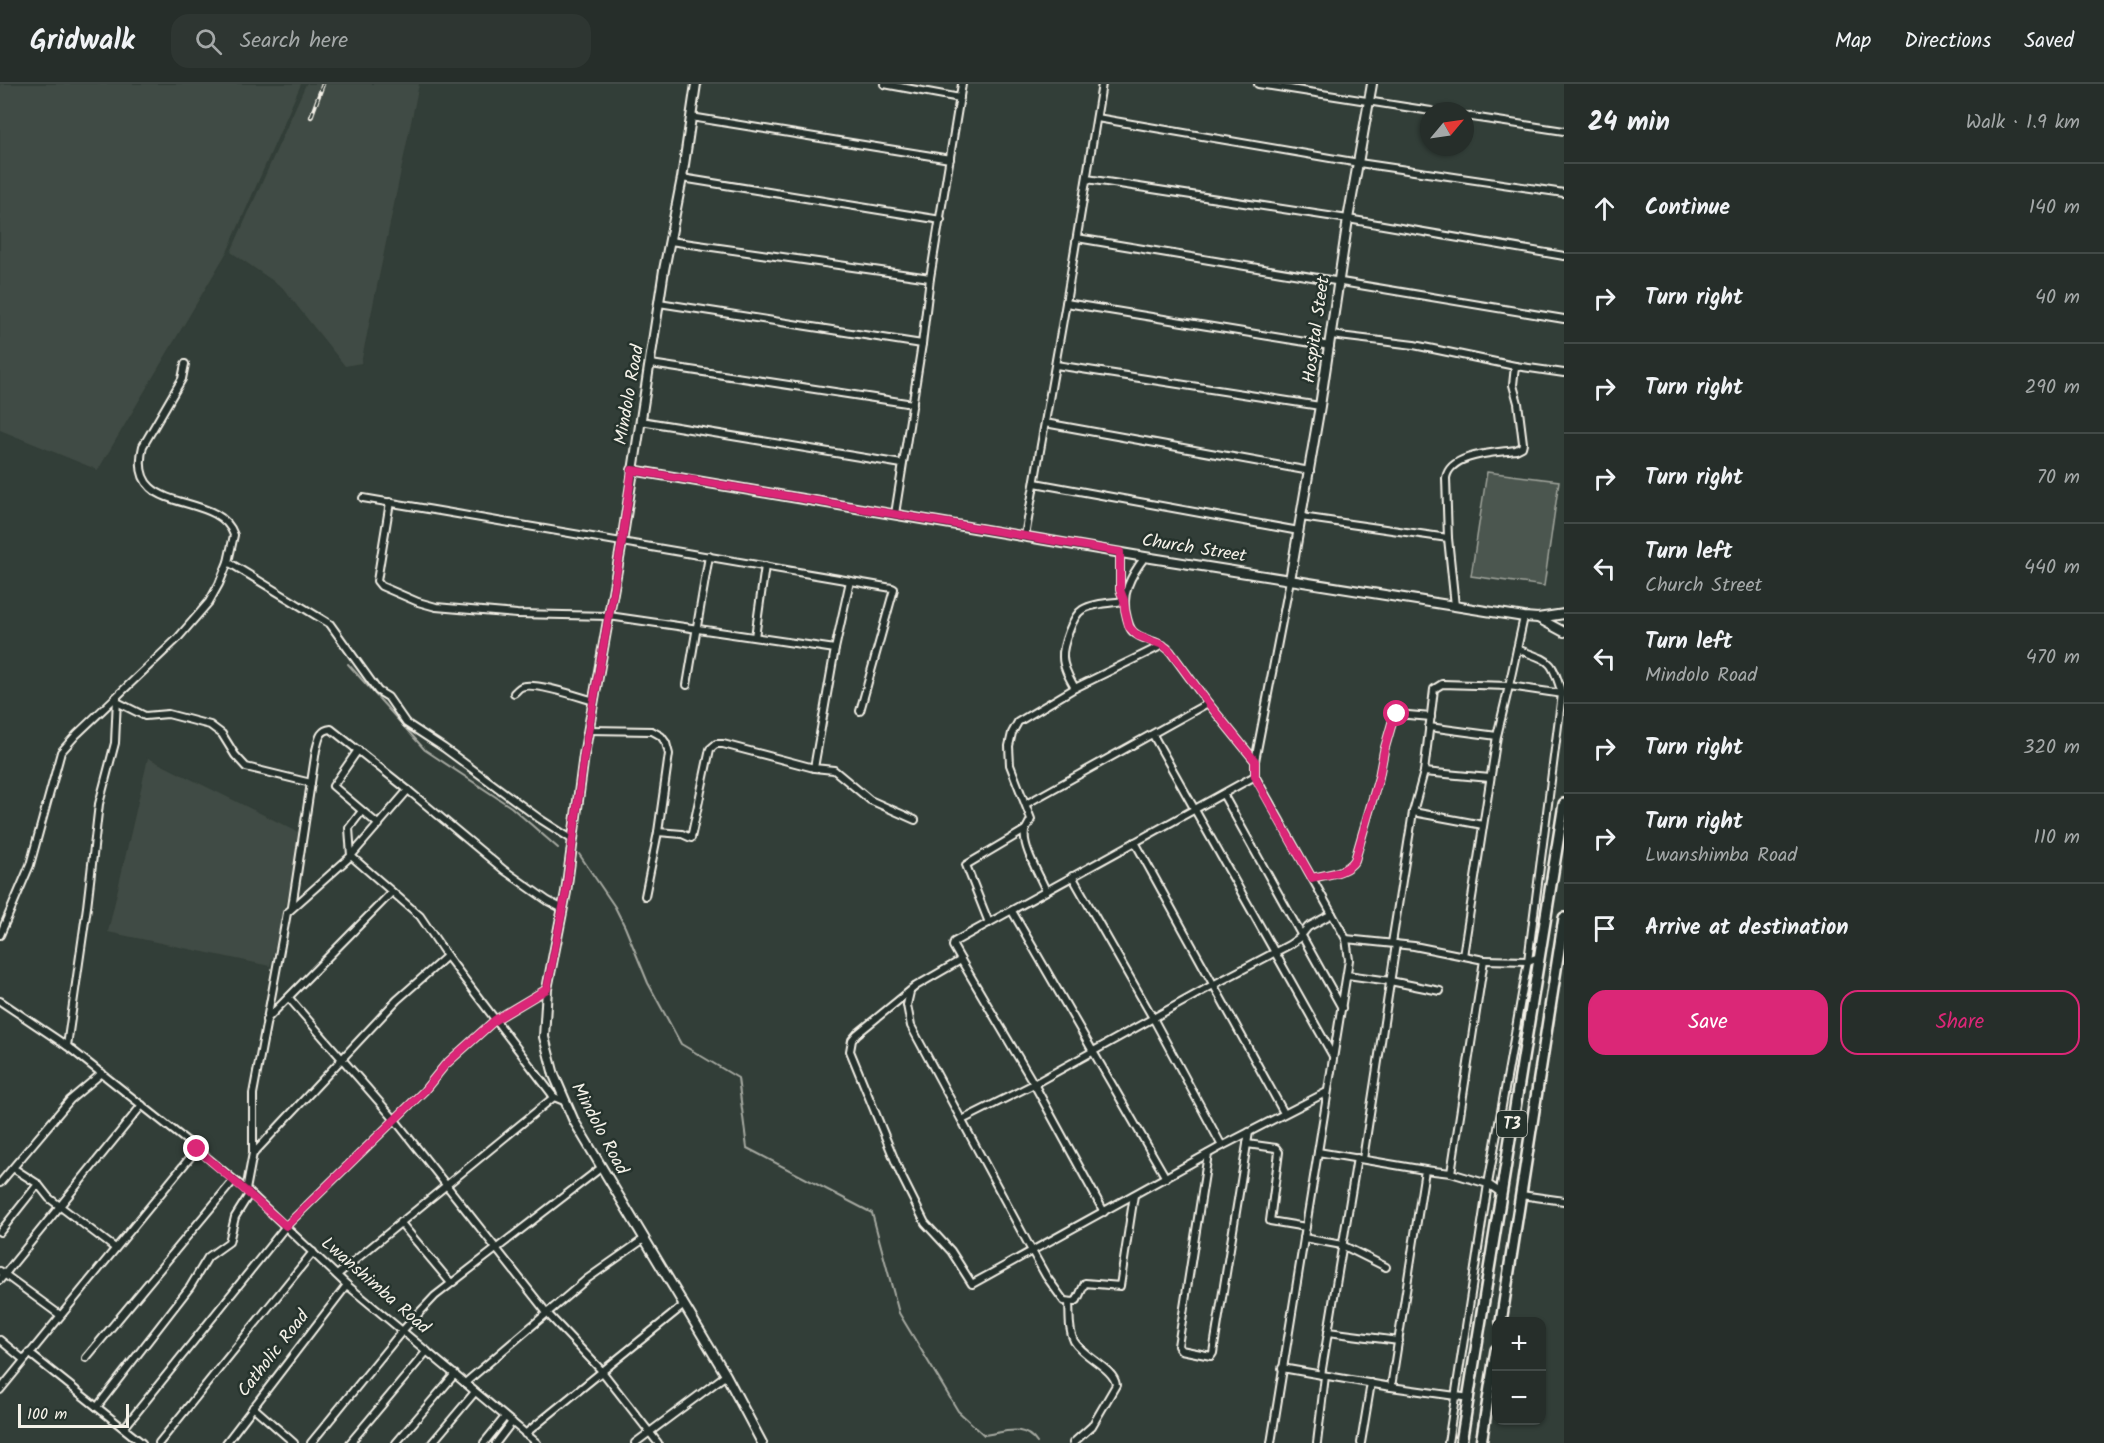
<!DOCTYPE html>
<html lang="en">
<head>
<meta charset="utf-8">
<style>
	:root { --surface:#262e2a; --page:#2e3632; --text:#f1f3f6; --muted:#a4a8a8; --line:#424a47; --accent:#db2777 }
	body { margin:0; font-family:Kalam,sans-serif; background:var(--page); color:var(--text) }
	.controls { position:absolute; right:18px; bottom:18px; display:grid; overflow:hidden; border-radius:12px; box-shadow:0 2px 4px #0004 }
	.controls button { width:54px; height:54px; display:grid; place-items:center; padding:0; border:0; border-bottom:2px solid var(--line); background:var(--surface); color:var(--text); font:30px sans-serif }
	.compass { position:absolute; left:1420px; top:18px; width:54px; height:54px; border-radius:50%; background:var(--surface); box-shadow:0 2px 4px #0004; rotate:61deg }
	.scale { position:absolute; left:18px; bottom:15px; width:111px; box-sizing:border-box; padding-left:6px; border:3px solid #f4f1e8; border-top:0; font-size:16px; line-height:21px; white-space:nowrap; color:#f4f1e8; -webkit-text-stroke:4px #26332d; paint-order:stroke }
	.stop { position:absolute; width:18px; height:18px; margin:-14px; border:4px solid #db2777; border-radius:50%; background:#fff }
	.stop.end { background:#db2777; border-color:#fff; box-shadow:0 2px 6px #0008 }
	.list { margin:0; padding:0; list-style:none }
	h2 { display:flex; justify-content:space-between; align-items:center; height:78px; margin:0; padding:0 24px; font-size:26px }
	h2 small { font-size:20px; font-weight:400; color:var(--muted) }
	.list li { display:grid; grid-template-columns:39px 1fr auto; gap:18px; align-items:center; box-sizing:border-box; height:90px; padding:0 24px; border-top:2px solid var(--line) }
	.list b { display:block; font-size:22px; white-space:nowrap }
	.list p { margin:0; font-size:20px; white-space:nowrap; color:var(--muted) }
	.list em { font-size:20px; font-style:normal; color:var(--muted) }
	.actions { display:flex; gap:12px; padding:18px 24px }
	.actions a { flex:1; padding:14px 0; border:2px solid var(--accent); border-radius:18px; text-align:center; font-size:21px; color:var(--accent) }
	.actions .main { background:var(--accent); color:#fff }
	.icon { flex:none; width:33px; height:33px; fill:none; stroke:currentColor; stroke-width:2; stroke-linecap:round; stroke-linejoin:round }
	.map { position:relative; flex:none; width:1564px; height:1359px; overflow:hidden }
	header { display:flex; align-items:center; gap:36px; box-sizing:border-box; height:84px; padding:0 30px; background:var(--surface); border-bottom:2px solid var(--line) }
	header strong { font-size:28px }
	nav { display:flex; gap:33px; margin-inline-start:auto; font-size:21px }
	.search { width:420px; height:54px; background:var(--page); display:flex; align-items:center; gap:15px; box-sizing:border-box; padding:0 21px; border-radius:18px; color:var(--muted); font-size:22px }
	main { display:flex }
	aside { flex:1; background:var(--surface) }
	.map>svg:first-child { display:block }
	.built { fill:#404b44 }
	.green { fill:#4c564f; stroke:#a0a49c; stroke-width:1.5 }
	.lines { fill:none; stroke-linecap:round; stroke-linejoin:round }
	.stream { stroke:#a6a9a1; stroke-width:2 }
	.minor-casing { stroke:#f4f1e8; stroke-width:10 }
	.tertiary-casing { stroke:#f4f1e8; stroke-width:12 }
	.trunk-casing { stroke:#f4f1e8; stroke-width:14 }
	.minor { stroke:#26332d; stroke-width:6 }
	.tertiary { stroke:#26332d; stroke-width:8 }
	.trunk { stroke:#26332d; stroke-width:9 }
	.rail-casing { stroke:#f4f1e8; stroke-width:4.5 }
	.rail { stroke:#26332d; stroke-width:2; stroke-dasharray:7; stroke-linecap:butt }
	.route { stroke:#db2777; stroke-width:8 }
	.labels { text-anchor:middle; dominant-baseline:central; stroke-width:5; stroke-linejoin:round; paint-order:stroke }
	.shield { fill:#26332d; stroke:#b6b8b0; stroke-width:1.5 }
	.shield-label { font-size:16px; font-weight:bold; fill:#f4f1e8 }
	.street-label { font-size:18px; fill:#f4f1e8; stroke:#26332d }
</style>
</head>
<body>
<header>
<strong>Gridwalk</strong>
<div class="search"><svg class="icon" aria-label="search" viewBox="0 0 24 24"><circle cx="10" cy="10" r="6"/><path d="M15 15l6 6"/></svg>Search here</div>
<nav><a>Map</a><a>Directions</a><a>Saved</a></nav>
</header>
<main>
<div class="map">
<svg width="1564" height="1359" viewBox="0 0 1564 1359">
	<rect width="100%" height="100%" fill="#323e38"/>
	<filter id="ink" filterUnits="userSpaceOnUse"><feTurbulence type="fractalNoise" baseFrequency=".0167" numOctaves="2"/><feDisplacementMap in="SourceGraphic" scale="12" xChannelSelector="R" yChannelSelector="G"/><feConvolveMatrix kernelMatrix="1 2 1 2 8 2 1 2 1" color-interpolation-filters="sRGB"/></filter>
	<g filter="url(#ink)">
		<g class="built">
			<polygon points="0,0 301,0 228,166 98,386 0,346"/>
			<polygon points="306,0 419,0 361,279 345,282 282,203 231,168"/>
			<polygon points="148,674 304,751 270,882 108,848"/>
		</g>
		<polygon class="green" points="1487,388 1559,397 1544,502 1471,492"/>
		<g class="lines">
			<g class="stream">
				<polyline points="348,580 425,666 511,723 558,764"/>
				<path d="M579,770L615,823L625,843L648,899L681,960L738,994L747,1064L872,1129L899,1229L958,1327L984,1351C1005,1348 1024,1339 1037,1359"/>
			</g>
			<g class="minor-casing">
				<g id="minor">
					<polyline points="884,0 960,14"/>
					<polyline points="1258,0 1431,27"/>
					<polyline points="1465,32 1564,47"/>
					<polyline points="691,33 950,75"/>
					<polyline points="1097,34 1359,79 1564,109"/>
					<polyline points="682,94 941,136"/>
					<polyline points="1087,95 1348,135 1564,172"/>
					<polyline points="1077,154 1564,235"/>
					<polyline points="670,157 930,194"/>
					<polyline points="659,219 922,260"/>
					<polyline points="1066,219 1330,262"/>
					<polyline points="651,280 913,320"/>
					<polyline points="1056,281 1320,322"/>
					<polyline points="1515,282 1564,289"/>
					<polyline points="641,337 902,380"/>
					<polyline points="1045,339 1310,387"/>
					<polyline points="1035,399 1299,447"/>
					<polyline points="363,414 892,504 894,505 860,627"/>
					<polyline points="390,418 377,497 381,502 418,518 436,523 517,530 609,532 835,565 850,497"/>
					<polyline points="895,430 922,260 930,194 962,0"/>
					<path d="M1301,433L1448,454L1446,394C1450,369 1496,369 1516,366L1522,363L1523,359L1518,319L1513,301L1515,282L1414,261L1331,251"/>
					<polyline points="1025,452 1066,219 1102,0"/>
					<polyline points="1448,454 1455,522"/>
					<polyline points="1120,468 1120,506 1124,516"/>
					<path d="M1145,473C1131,491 1120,511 1127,534C1129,541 1130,547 1136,550C1147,558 1161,557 1170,567L1208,619L1255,677"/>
					<polyline points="228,478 330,540 378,607 388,613 406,639 444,664 540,735 573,756"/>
					<polyline points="1524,533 1509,602 1563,610"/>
					<polyline points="755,553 765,482"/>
					<polyline points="835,565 814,684 834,686 870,716 915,736"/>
					<polyline points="687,601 709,472"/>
					<path d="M1075,604C1070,595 1063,584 1063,573C1062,563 1073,531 1082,526C1093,519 1112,519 1124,517"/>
					<path d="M514,609C514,609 520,603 521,603C533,597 580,613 594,617"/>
					<polyline points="117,618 145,632 168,630 210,641 222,650 235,671 246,683 311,699"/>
					<polyline points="1429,643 1497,652"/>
					<polyline points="589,646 652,647 661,652 666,659 669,670 658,748 645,812"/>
					<polyline points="1153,651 1333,972"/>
					<polyline points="358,666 333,702 379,741"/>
					<polyline points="1424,688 1490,694"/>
					<polyline points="1255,692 954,858 953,862 961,876 916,902 857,950 852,956 850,967 900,1089 925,1139 951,1167 972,1200 1222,1062 1327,1008"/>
					<polyline points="1223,710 1342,924"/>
					<polyline points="1026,720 1208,619"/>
					<polyline points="362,727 349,744 351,772 420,832 447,872 554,1013 564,1017"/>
					<polyline points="1413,728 1483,741"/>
					<polyline points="658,748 682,750 691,754 710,665 716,660 723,660 814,684"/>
					<polyline points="1135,758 1284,1029"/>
					<polyline points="1072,792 1153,934 1222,1062"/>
					<path d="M1312,794C1327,790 1346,790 1355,776L1379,693L1384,667L1394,632L1397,630L1431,633"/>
					<path d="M1046,807C1040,792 1022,763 1025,748C1026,743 1030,739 1031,735L1010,681L1009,662L1012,649L1018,638L1075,604L1163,561"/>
					<path d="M292,823L316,666C319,656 319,646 331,645L408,706"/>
					<polyline points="1012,827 1166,1094"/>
					<polyline points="989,839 966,781 1025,746"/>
					<path d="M0,851L30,781L61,668L77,650L177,555L209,518L219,500L228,478L234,451C218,404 125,435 143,362L182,295L185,280"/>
					<polyline points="1346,855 1414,862 1484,876 1451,1089 1425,1086"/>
					<polyline points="1392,859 1413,728 1424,688 1434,605 1442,600 1509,602 1497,652 1463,872"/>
					<polyline points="961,876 1034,1000 1104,1128"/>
					<polyline points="1484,876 1528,877 1539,873"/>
					<polyline points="1347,891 1390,897 1440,907"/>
					<polyline points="910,908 907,921 911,942 1032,1167 1046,1192 1064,1217 1074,1218 1077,1216 1085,1199 1120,1202 1134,1111"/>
					<polyline points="289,914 395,1036 547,1229 601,1286 658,1359"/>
					<polyline points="0,917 67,962 197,1065 250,1109 347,1201 537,1359"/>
					<polyline points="266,936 392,808"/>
					<polyline points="67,962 87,823 99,720 115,659 117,614"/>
					<polyline points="962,1036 1034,1000 1213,901 1289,861 1299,854 1308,843 1332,830"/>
					<polyline points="1247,1060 1276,1064 1279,1068 1270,1137 1306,1143"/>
					<polyline points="254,1069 397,916 447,872"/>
					<polyline points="1208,1070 1178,1262 1181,1266 1211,1272 1213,1269 1249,1048"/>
					<polyline points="1363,1075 1396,860"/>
					<polyline points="13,1084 38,1100 49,1114 115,1164"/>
					<polyline points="0,1099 70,1016 102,989"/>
					<polyline points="246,1106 253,1069 253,1010 287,829 351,772 408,706 504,786 548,817 563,825"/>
					<path d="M1501,1109L1488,1100L1528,877L1562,610C1551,573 1551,578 1517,565"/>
					<polyline points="1521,1111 1564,1117"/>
					<polyline points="400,1138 451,1199"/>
					<polyline points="0,1148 38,1100"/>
					<polyline points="1304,1154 1342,1161 1386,1183"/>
					<polyline points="0,1187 60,1231"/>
					<polyline points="337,1191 554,1013"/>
					<polyline points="0,1196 142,1021"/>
					<path d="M1069,1219C1070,1231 1068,1245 1074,1257C1084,1274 1114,1284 1116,1301L1092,1342L1073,1359"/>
					<polyline points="1328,1248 1399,1257"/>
					<polyline points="0,1256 24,1276"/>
					<polyline points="29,1269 142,1359"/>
					<polyline points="86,1274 234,1096"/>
					<polyline points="1282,1284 1391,1303 1425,1086 1318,1068"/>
					<polyline points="1321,1291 1357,1074"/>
					<polyline points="465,1299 587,1195 644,1155"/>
					<polyline points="1391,1303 1470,1314"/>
					<polyline points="0,1306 197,1065"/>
					<polyline points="97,1323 190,1203 208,1173 229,1158 235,1133 250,1109"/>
					<polyline points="253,1323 294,1359"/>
					<polyline points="124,1344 286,1142 424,1007 445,981 495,936 547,905"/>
					<polyline points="525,1350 684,1221"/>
					<polyline points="159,1359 313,1168"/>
					<polyline points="226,1359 347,1201"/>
					<polyline points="311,1359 403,1246 435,1212 602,1083"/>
					<polyline points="350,1359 427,1267"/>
					<polyline points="396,1359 455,1290"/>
					<polyline points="432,1359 475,1308"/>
					<polyline points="484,1359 505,1333"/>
					<polyline points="496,1359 512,1338"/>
					<polyline points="635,1359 726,1291"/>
					<polyline points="1271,1359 1349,876 1346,855 1255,692 1255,677 1290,496"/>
					<polyline points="1317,1359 1325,1292"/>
					<polyline points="1361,1359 1371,1299"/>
					<polyline points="1448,1359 1488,1100 1451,1089"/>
				</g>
			</g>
			<g class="tertiary-casing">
				<g id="tertiary">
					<polyline points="696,0 682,94 664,186 622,458 584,671 566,808 547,905 544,953 554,991 574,1037 726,1291 762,1359"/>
					<polyline points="632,386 1145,473 1524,533 1538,534 1564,530"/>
					<polyline points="1290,496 1320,322 1348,135 1372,0"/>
					<polyline points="1538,534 1564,548"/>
				</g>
			</g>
			<g class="trunk-casing">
				<g id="trunk">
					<polyline points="1501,1238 1564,834"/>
					<polyline points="1461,1359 1564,720"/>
					<polyline points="1481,1359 1496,1266"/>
				</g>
			</g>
			<use href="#minor" class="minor"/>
			<use href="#tertiary" class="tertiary"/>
			<use href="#trunk" class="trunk"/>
			<g class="rail-casing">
				<polyline id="rail" points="311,33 323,0"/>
			</g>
			<use href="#rail" class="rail"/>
		</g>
	</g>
	<g class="lines" filter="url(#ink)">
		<path class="route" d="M197,1065L286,1142L424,1007L445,981L495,936L547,905L566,808L584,671L622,458L632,386L1120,468V506L1124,516L1125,526L1129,543L1138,552L1163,561L1170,567L1208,619L1255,677V692L1258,699L1312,794C1327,790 1346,790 1355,776L1379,693L1384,667L1394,632L1397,630"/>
	</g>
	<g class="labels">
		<rect class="shield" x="1497" y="1027" width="30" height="26" rx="4.5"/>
		<g class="shield-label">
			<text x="1512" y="1040">T3</text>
		</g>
		<g class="street-label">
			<text transform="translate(1317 246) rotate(-82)">Hospital Steet</text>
			<text transform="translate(630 311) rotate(-80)">Mindolo Road</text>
			<text transform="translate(1194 465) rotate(9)">Church Street</text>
			<text transform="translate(599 1045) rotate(62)">Mindolo Road</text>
			<text transform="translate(375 1202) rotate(41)">Lwanshimba Road</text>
			<text transform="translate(274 1270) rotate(-52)">Catholic Road</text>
		</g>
	</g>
</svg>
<div class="controls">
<button>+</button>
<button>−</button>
</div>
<svg class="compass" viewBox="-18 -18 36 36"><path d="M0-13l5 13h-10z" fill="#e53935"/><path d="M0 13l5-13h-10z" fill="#a4a8a8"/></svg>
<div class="scale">100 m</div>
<div class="stop" style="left:1397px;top:630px"></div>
<div class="stop end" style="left:197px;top:1065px"></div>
</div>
<aside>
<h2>24 min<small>Walk · 1.9 km</small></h2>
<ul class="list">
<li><svg class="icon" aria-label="ahead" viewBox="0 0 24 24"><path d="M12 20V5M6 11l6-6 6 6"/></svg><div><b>Continue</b></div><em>140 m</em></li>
<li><svg class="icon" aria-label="right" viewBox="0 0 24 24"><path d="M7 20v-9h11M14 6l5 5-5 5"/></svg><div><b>Turn right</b></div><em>40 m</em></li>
<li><svg class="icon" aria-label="right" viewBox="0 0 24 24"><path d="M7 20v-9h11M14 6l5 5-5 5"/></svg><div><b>Turn right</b></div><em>290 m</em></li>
<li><svg class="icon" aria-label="right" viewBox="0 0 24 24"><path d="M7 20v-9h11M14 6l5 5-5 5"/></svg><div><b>Turn right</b></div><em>70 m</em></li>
<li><svg class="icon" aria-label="left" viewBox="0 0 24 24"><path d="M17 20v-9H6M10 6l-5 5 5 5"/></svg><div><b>Turn left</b><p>Church Street</p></div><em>440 m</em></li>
<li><svg class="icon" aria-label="left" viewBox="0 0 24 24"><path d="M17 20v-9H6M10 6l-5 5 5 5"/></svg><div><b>Turn left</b><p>Mindolo Road</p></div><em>470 m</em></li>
<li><svg class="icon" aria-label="right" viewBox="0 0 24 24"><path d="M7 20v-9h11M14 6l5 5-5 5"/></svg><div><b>Turn right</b></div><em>320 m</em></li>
<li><svg class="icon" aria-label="right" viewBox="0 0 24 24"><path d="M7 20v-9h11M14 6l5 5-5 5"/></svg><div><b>Turn right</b><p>Lwanshimba Road</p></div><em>110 m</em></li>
<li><svg class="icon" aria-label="arrive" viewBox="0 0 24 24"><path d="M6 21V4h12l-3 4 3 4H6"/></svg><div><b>Arrive at destination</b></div></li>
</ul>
<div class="actions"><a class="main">Save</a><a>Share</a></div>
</aside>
</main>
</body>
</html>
